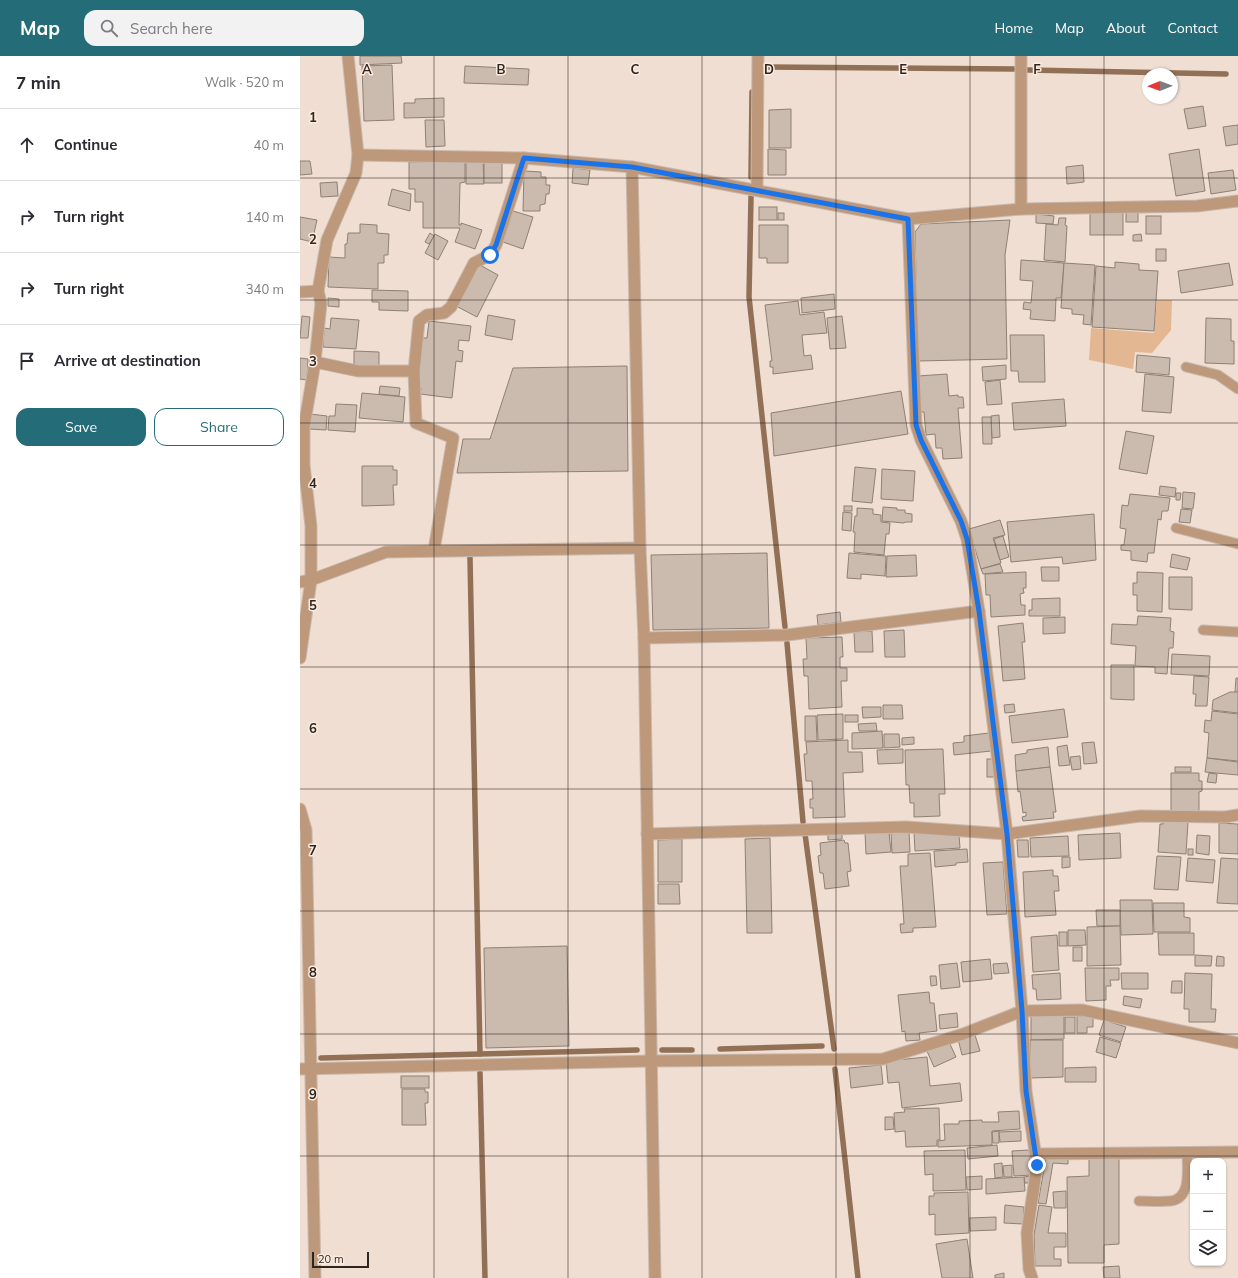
<!DOCTYPE html>
<html lang="en">
<head>
<meta charset="utf-8">
<style>
	:root { --surface:#fff; --page:#f2f2f3; --text:#2b2b33; --muted:#7c7c81; --line:#e1e1e2; --accent:#246c78 }
	body { margin:0; font-family:Mulish,sans-serif; background:var(--page); color:var(--text) }
	.controls { position:absolute; right:12px; bottom:12px; display:grid; overflow:hidden; border-radius:8px; box-shadow:0 1px 3px #0004 }
	.controls button { width:36px; height:36px; display:grid; place-items:center; padding:0; border:0; border-bottom:1px solid var(--line); background:var(--surface); color:var(--text); font:20px sans-serif }
	.compass { position:absolute; left:842px; top:12px; width:36px; height:36px; border-radius:50%; background:var(--surface); box-shadow:0 1px 3px #0004; rotate:269deg }
	.scale { position:absolute; left:12px; bottom:10px; width:57px; box-sizing:border-box; padding-left:4px; border:2px solid #2c2621; border-top:0; font-size:11px; line-height:14px; white-space:nowrap; color:#2c2621; -webkit-text-stroke:3px #fcebde; paint-order:stroke }
	.stop { position:absolute; width:12px; height:12px; margin:-9px; border:3px solid #1a73e8; border-radius:50%; background:#fff }
	.stop.end { background:#1a73e8; border-color:#fff; box-shadow:0 1px 4px #0008 }
	.list { margin:0; padding:0; list-style:none }
	h2 { display:flex; justify-content:space-between; align-items:center; height:52px; margin:0; padding:0 16px; font-size:17px }
	h2 small { font-size:13px; font-weight:400; color:var(--muted) }
	.list li { display:grid; grid-template-columns:26px 1fr auto; gap:12px; align-items:center; box-sizing:border-box; height:72px; padding:0 16px; border-top:1px solid var(--line) }
	.list b { display:block; font-size:15px; white-space:nowrap }
	.list em { font-size:13px; font-style:normal; color:var(--muted) }
	.actions { display:flex; gap:8px; padding:12px 16px }
	.actions a { flex:1; padding:9px 0; border:1px solid var(--accent); border-radius:12px; text-align:center; font-size:14px; color:var(--accent) }
	.actions .main { background:var(--accent); color:#fff }
	.icon { flex:none; width:22px; height:22px; fill:none; stroke:currentColor; stroke-width:2; stroke-linecap:round; stroke-linejoin:round }
	.map { position:relative; flex:none; width:938px; height:1222px; overflow:hidden }
	header { display:flex; align-items:center; gap:24px; box-sizing:border-box; height:56px; padding:0 20px; background:var(--accent); color:#fff }
	header strong { font-size:19px }
	nav { display:flex; gap:22px; margin-inline-start:auto; font-size:14px }
	.search { width:280px; height:36px; background:var(--page); display:flex; align-items:center; gap:10px; box-sizing:border-box; padding:0 14px; border-radius:12px; color:var(--muted); font-size:15px }
	main { display:flex }
	aside { flex:1; background:var(--surface) }
	.map>svg:first-child { display:block }
	.green { fill:#e4b793 }
	.lines { fill:none; stroke-linecap:round; stroke-linejoin:round }
	.stream { stroke:#917055; stroke-width:5.5 }
	.building { fill:#cbbbae; stroke:#8f8075 }
	.service-casing { stroke:#c8b9ae; stroke-width:11 }
	.minor-casing { stroke:#c8b9ae; stroke-width:13 }
	.service { stroke:#bd987b; stroke-width:9 }
	.minor { stroke:#bd987b; stroke-width:11 }
	.route { stroke:#1a73e8; stroke-width:5 }
	.grid { fill:none; stroke:#2c2621; stroke-width:1; stroke-opacity:0.55 }
	.grid-label { font-size:13px; text-anchor:middle; font-weight:bold; fill:#2c2621; stroke:#fcebde; stroke-width:3; stroke-linejoin:round; paint-order:stroke }
</style>
</head>
<body>
<header>
<strong>Map</strong>
<div class="search"><svg class="icon" aria-label="search" viewBox="0 0 24 24"><circle cx="10" cy="10" r="6"/><path d="M15 15l6 6"/></svg>Search here</div>
<nav><a>Home</a><a>Map</a><a>About</a><a>Contact</a></nav>
</header>
<main>
<aside>
<h2>7 min<small>Walk · 520 m</small></h2>
<ul class="list">
<li><svg class="icon" aria-label="ahead" viewBox="0 0 24 24"><path d="M12 20V5M6 11l6-6 6 6"/></svg><div><b>Continue</b></div><em>40 m</em></li>
<li><svg class="icon" aria-label="right" viewBox="0 0 24 24"><path d="M7 20v-9h11M14 6l5 5-5 5"/></svg><div><b>Turn right</b></div><em>140 m</em></li>
<li><svg class="icon" aria-label="right" viewBox="0 0 24 24"><path d="M7 20v-9h11M14 6l5 5-5 5"/></svg><div><b>Turn right</b></div><em>340 m</em></li>
<li><svg class="icon" aria-label="arrive" viewBox="0 0 24 24"><path d="M6 21V4h12l-3 4 3 4H6"/></svg><div><b>Arrive at destination</b></div></li>
</ul>
<div class="actions"><a class="main">Save</a><a>Share</a></div>
</aside>
<div class="map">
<svg width="938" height="1222" viewBox="0 0 938 1222">
	<rect width="100%" height="100%" fill="#efded1"/>
	<polygon class="green" points="857,244 872,244 871,274 852,297 835,296 833,313 789,304 791,272 854,277"/>
	<g class="lines">
		<g class="stream">
			<polyline points="466,11 714,13"/>
			<polyline points="728,14 926,18"/>
			<polyline points="451,121 452,36"/>
			<polyline points="451,141 449,241 485,571"/>
			<polyline points="170,502 180,998"/>
			<polyline points="487,587 503,766"/>
			<polyline points="505,778 534,993"/>
			<polyline points="420,993 522,990"/>
			<polyline points="362,994 392,994"/>
			<polyline points="21,1002 337,994"/>
			<polyline points="535,1013 558,1222"/>
			<polyline points="180,1017 185,1222"/>
		</g>
	</g>
	<g class="building">
		<polygon points="60,0 101,0 102,7 60,9"/>
		<polygon points="92,9 94,64 64,65 62,10"/>
		<polygon points="165,10 229,13 228,29 164,27"/>
		<polygon points="144,42 144,61 104,62 104,47 115,47 115,43"/>
		<polygon points="903,50 906,70 888,73 884,53"/>
		<polygon points="491,53 491,92 469,92 469,54"/>
		<polygon points="125,64 144,64 145,90 126,91"/>
		<polygon points="938,69 938,88 926,90 923,71"/>
		<polygon points="468,93 486,94 486,119 468,119"/>
		<polygon points="899,93 905,135 876,140 869,98"/>
		<polygon points="166,104 183,104 184,128 166,128"/>
		<rect x="184" y="104" width="18" height="23"/>
		<polygon points="0,105 10,105 12,118 0,119"/>
		<polygon points="165,105 165,126 160,127 159,169 161,169 161,167 182,174 175,193 155,186 160,172 123,172 123,146 115,146 115,133 109,133 109,106"/>
		<polygon points="783,109 784,126 767,128 766,111"/>
		<polygon points="273,112 290,114 288,129 272,127"/>
		<polygon points="933,114 936,134 911,138 908,117"/>
		<polygon points="224,115 241,116 241,121 246,121 246,129 250,129 249,138 246,138 245,148 240,149 240,155 223,155"/>
		<polygon points="37,126 38,140 21,141 20,127"/>
		<polygon points="92,133 111,138 110,155 88,149"/>
		<rect x="459" y="151" width="18" height="13"/>
		<polygon points="213,155 233,161 223,193 203,186"/>
		<rect x="790" y="156" width="33" height="23"/>
		<rect x="826" y="156" width="12" height="10"/>
		<rect x="478" y="157" width="6" height="7"/>
		<polygon points="736,158 754,160 753,168 736,167"/>
		<rect x="846" y="160" width="15" height="18"/>
		<polygon points="0,161 17,164 12,186 0,183"/>
		<polygon points="759,162 766,162 765,169 767,170 765,206 744,204 746,168 758,169"/>
		<polygon points="710,164 705,199 707,303 618,305 615,176 621,168"/>
		<polygon points="60,168 77,169 77,177 89,178 88,199 84,199 84,207 78,207 78,233 28,231 29,201 45,202 45,188 47,188 48,177 60,177"/>
		<polygon points="459,169 488,169 488,207 467,207 467,202 459,202"/>
		<polygon points="130,177 134,180 129,188 125,186"/>
		<polygon points="135,178 148,185 138,204 125,197"/>
		<polygon points="841,178 842,185 833,185 833,179"/>
		<rect x="856" y="193" width="10" height="12"/>
		<polygon points="721,204 764,207 761,242 756,242 755,265 730,263 731,254 723,253 724,246 731,247 733,225 720,224"/>
		<polygon points="815,206 839,208 839,214 858,215 854,275 792,271 796,210 815,212"/>
		<polygon points="764,207 795,209 791,269 783,268 784,259 772,258 772,253 761,252"/>
		<polygon points="929,207 933,229 881,237 878,215"/>
		<polygon points="178,208 198,219 177,261 156,250"/>
		<polygon points="72,234 108,235 108,255 79,254 79,246 72,246"/>
		<polygon points="534,238 535,253 502,257 501,242"/>
		<polygon points="28,242 39,243 39,251 28,250"/>
		<polygon points="498,245 500,259 524,256 527,277 502,279 504,300 511,299 513,313 473,318 473,311 470,311 470,305 472,305 465,249"/>
		<polygon points="188,259 215,264 212,284 185,279"/>
		<polygon points="2,260 10,261 8,282 0,282"/>
		<polygon points="542,260 546,292 530,293 527,262"/>
		<polygon points="31,262 59,264 56,293 23,291 24,272 30,273"/>
		<polygon points="906,262 931,263 931,285 934,285 934,308 905,307"/>
		<polygon points="129,265 171,270 169,285 159,284 158,294 163,295 162,306 156,305 152,342 120,338 121,332 117,332 123,282 127,282"/>
		<polygon points="710,279 744,279 745,326 719,326 718,315 711,315"/>
		<polygon points="54,295 79,296 79,310 54,310"/>
		<polygon points="837,299 870,302 869,319 836,316"/>
		<polygon points="0,302 8,303 7,324 0,323"/>
		<polygon points="706,309 706,323 683,325 682,311"/>
		<polygon points="327,310 328,415 157,417 163,383 190,383 213,312"/>
		<polygon points="647,318 649,340 658,339 658,341 663,341 664,352 658,352 662,402 643,403 642,392 636,392 635,378 626,379 624,356 620,356 618,320"/>
		<polygon points="845,318 874,321 871,357 842,355"/>
		<polygon points="700,324 702,348 687,349 685,326"/>
		<polygon points="80,330 100,332 99,340 79,338"/>
		<polygon points="601,335 608,378 474,400 471,357"/>
		<polygon points="62,337 105,341 103,366 59,362"/>
		<polygon points="764,343 766,370 714,374 712,347"/>
		<polygon points="36,348 57,349 55,376 28,374 29,360 35,360"/>
		<polygon points="10,358 27,360 26,374 9,373"/>
		<polygon points="699,359 700,381 692,382 691,360"/>
		<polygon points="682,361 691,361 692,388 683,388"/>
		<polygon points="826,375 854,380 847,418 819,413"/>
		<polygon points="62,410 93,410 93,414 97,414 97,429 93,429 94,449 62,450"/>
		<polygon points="555,411 576,413 572,447 552,445"/>
		<polygon points="582,413 615,415 613,445 581,443"/>
		<polygon points="860,430 876,432 875,441 859,439"/>
		<polygon points="883,436 895,437 893,453 882,452"/>
		<polygon points="876,437 881,437 880,444 876,444"/>
		<polygon points="830,438 870,442 868,455 862,455 861,464 858,463 854,497 848,497 847,506 831,504 831,495 821,494 821,489 824,489 826,473 820,472 822,449 828,450"/>
		<rect x="544" y="450" width="8" height="5"/>
		<polygon points="583,451 597,452 597,454 605,454 605,457 612,458 612,466 605,466 604,467 582,465"/>
		<polygon points="557,452 573,453 573,458 581,459 581,466 590,467 589,478 586,478 584,499 554,496 555,476 553,476 555,460 557,460"/>
		<polygon points="881,453 892,454 890,467 879,466"/>
		<polygon points="543,456 552,457 551,475 542,474"/>
		<polygon points="794,458 796,504 763,508 762,501 711,506 707,466"/>
		<polygon points="700,464 705,479 693,482 701,507 681,513 669,473"/>
		<polygon points="703,480 709,501 700,504 694,483"/>
		<polygon points="467,497 469,572 353,574 351,499"/>
		<polygon points="549,497 586,500 585,520 561,518 561,523 547,522"/>
		<polygon points="872,498 890,502 887,514 870,511"/>
		<polygon points="616,499 617,520 586,521 587,500"/>
		<polygon points="700,508 703,516 683,518 681,513"/>
		<polygon points="741,511 759,511 759,525 742,525"/>
		<polygon points="726,516 726,532 723,532 724,537 720,538 721,549 725,549 725,559 691,561 690,539 686,539 685,518"/>
		<polygon points="837,516 863,517 862,556 837,555 837,539 833,539 833,527 837,527"/>
		<polygon points="869,521 892,521 892,554 869,553"/>
		<polygon points="760,542 760,560 729,560 729,554 732,554 732,543"/>
		<polygon points="540,556 541,566 518,569 517,559"/>
		<polygon points="838,560 871,562 870,575 874,576 873,592 869,592 867,618 855,617 855,611 835,610 836,590 811,588 812,568 837,569"/>
		<polygon points="765,561 765,577 743,578 743,562"/>
		<polygon points="723,567 725,586 722,586 725,623 703,625 698,570"/>
		<polygon points="604,574 605,601 585,601 584,575"/>
		<polygon points="572,575 573,596 555,596 554,576"/>
		<polygon points="542,581 543,601 540,601 540,612 547,612 547,625 541,625 542,651 509,653 508,620 504,620 503,603 507,603 506,582"/>
		<polygon points="872,598 910,600 909,620 871,618"/>
		<polygon points="811,609 834,609 834,644 811,643"/>
		<polygon points="894,620 909,621 907,650 895,650 896,638 893,638"/>
		<polygon points="936,622 938,622 938,636 935,636"/>
		<polygon points="930,636 938,636 938,657 912,654 913,644"/>
		<polygon points="714,648 715,656 705,657 704,649"/>
		<polygon points="583,649 602,649 603,663 583,663"/>
		<polygon points="562,651 581,651 581,661 563,662"/>
		<polygon points="764,653 768,681 712,687 709,660"/>
		<polygon points="912,655 938,658 938,705 907,702 909,677 904,676 905,664 911,665"/>
		<polygon points="543,658 543,683 518,684 517,659"/>
		<rect x="545" y="659" width="13" height="7"/>
		<polygon points="505,660 516,660 517,685 505,685"/>
		<polygon points="576,667 577,675 559,675 558,668"/>
		<polygon points="582,675 583,692 552,693 552,677"/>
		<polygon points="689,677 691,695 654,699 653,687 664,686 664,680"/>
		<polygon points="584,678 599,678 600,691 584,692"/>
		<polygon points="614,681 614,688 602,689 602,682"/>
		<polygon points="548,684 548,696 562,696 563,716 543,717 545,761 513,762 513,752 510,752 510,743 513,743 512,725 506,725 504,698 507,698 506,686"/>
		<polygon points="794,686 797,707 784,708 782,687"/>
		<polygon points="767,689 770,709 759,710 757,691"/>
		<polygon points="748,691 750,711 716,715 715,699 727,697 727,694"/>
		<polygon points="603,693 603,707 578,708 577,694"/>
		<polygon points="643,693 645,738 639,738 640,760 614,761 614,747 610,747 609,729 606,729 605,694"/>
		<polygon points="780,700 781,713 772,714 770,701"/>
		<polygon points="907,702 938,706 938,719 905,716"/>
		<rect x="687" y="703" width="7" height="18"/>
		<polygon points="750,711 756,756 753,756 754,762 723,765 722,761 726,760 726,756 723,757 720,735 718,736 716,715"/>
		<rect x="875" y="711" width="16" height="5"/>
		<polygon points="871,717 899,717 899,725 902,725 902,735 899,736 899,756 871,756"/>
		<polygon points="909,717 917,718 916,727 907,726"/>
		<polygon points="863,765 888,766 886,798 858,796 860,768 863,768"/>
		<polygon points="919,767 938,768 938,798 919,797"/>
		<polygon points="609,775 610,796 592,797 591,776"/>
		<polygon points="649,775 659,779 660,792 615,795 614,777"/>
		<polygon points="589,776 591,796 566,798 565,777"/>
		<polygon points="528,777 542,777 542,783 528,784"/>
		<polygon points="820,777 821,802 779,804 778,779"/>
		<polygon points="897,779 910,780 909,799 896,797"/>
		<polygon points="768,780 769,800 731,801 730,782"/>
		<polygon points="470,782 472,877 447,877 445,783"/>
		<polygon points="382,783 382,826 358,826 358,784"/>
		<polygon points="544,784 545,787 548,787 551,815 547,816 549,830 525,833 523,817 520,817 518,800 521,799 520,787"/>
		<polygon points="717,784 728,784 729,801 718,801"/>
		<polygon points="667,793 668,806 656,807 656,809 635,811 634,795"/>
		<rect x="888" y="793" width="5" height="6"/>
		<polygon points="630,797 636,871 613,872 613,876 601,877 600,868 604,868 600,810 608,810 608,798"/>
		<polygon points="857,800 881,801 878,834 854,833"/>
		<polygon points="762,801 770,801 770,811 762,812"/>
		<polygon points="888,802 915,804 913,827 886,825"/>
		<polygon points="921,802 938,803 938,848 917,847"/>
		<polygon points="703,806 707,858 687,859 683,807"/>
		<polygon points="753,814 753,820 758,820 759,835 754,835 756,859 725,861 723,816"/>
		<polygon points="358,828 379,828 380,848 358,848"/>
		<polygon points="820,844 852,844 853,878 821,879"/>
		<polygon points="853,847 884,847 884,861 890,862 890,876 854,876"/>
		<polygon points="796,854 820,854 820,870 797,870"/>
		<polygon points="820,870 821,909 787,910 787,871"/>
		<polygon points="768,874 785,874 786,889 768,890"/>
		<rect x="759" y="876" width="8" height="14"/>
		<polygon points="858,877 894,877 894,899 859,899"/>
		<polygon points="757,879 759,914 733,916 731,881"/>
		<polygon points="267,890 269,990 186,992 184,892"/>
		<rect x="773" y="891" width="9" height="14"/>
		<polygon points="895,899 912,900 911,910 895,910"/>
		<polygon points="917,900 924,901 924,910 916,910"/>
		<polygon points="690,903 692,923 663,926 661,906"/>
		<polygon points="657,907 660,931 641,933 639,909"/>
		<polygon points="707,907 709,917 694,918 693,908"/>
		<polygon points="785,912 819,912 819,924 810,924 811,930 806,930 806,944 786,945"/>
		<polygon points="760,917 761,943 737,944 736,933 733,933 732,919"/>
		<polygon points="821,917 848,917 848,933 822,933"/>
		<polygon points="885,917 912,918 911,953 916,953 915,966 889,966 889,953 884,953"/>
		<polygon points="630,920 636,920 637,929 631,930"/>
		<polygon points="872,925 882,925 882,937 871,937"/>
		<polygon points="629,936 630,947 634,947 637,975 619,977 620,984 606,985 605,975 602,976 598,939"/>
		<polygon points="824,940 842,943 840,952 823,949"/>
		<polygon points="657,957 658,971 640,973 639,959"/>
		<polygon points="764,958 764,983 731,984 731,959"/>
		<polygon points="777,960 793,960 793,971 787,971 787,977 777,977"/>
		<rect x="765" y="961" width="10" height="16"/>
		<polygon points="804,964 826,971 821,986 799,979"/>
		<polygon points="675,979 680,995 662,999 658,983"/>
		<polygon points="800,981 821,987 816,1002 796,996"/>
		<polygon points="730,984 763,984 763,1021 730,1022"/>
		<polygon points="649,986 656,1001 634,1011 627,995"/>
		<polygon points="627,1001 630,1030 660,1027 662,1045 602,1052 599,1026 588,1027 586,1005"/>
		<polygon points="581,1009 583,1028 551,1032 549,1012"/>
		<polygon points="796,1011 796,1026 765,1026 765,1012"/>
		<rect x="101" y="1020" width="28" height="12"/>
		<polygon points="102,1033 125,1033 125,1036 128,1036 128,1047 125,1047 126,1069 102,1069"/>
		<polygon points="639,1052 640,1084 637,1084 637,1090 606,1091 605,1075 595,1076 594,1057 605,1056 604,1053"/>
		<polygon points="719,1055 720,1073 692,1075 692,1089 638,1091 638,1085 645,1084 644,1068 659,1068 659,1065 682,1064 682,1066 699,1066 698,1056"/>
		<polygon points="585,1061 593,1061 594,1073 585,1074"/>
		<polygon points="699,1075 699,1087 693,1087 692,1076"/>
		<polygon points="721,1075 721,1085 700,1086 699,1076"/>
		<polygon points="697,1089 698,1100 668,1103 667,1092"/>
		<polygon points="665,1094 666,1134 633,1135 633,1118 625,1119 624,1095"/>
		<polygon points="729,1094 731,1119 714,1120 712,1095"/>
		<polygon points="819,1101 819,1188 804,1189 804,1207 768,1207 767,1121 789,1120 789,1102"/>
		<polygon points="746,1102 768,1102 768,1108 753,1107 746,1148 738,1147"/>
		<polygon points="702,1107 703,1121 695,1122 694,1108"/>
		<polygon points="712,1109 712,1121 704,1121 703,1110"/>
		<polygon points="682,1120 682,1133 667,1134 666,1121"/>
		<polygon points="730,1120 730,1127 725,1127 724,1121"/>
		<polygon points="724,1121 725,1135 686,1138 686,1123"/>
		<polygon points="766,1135 766,1152 754,1152 753,1136"/>
		<polygon points="668,1136 669,1177 635,1179 635,1158 629,1159 629,1140 634,1140 634,1137"/>
		<polygon points="705,1149 724,1151 723,1168 704,1167"/>
		<polygon points="739,1149 752,1151 748,1177 766,1177 766,1191 754,1191 754,1203 761,1203 761,1210 735,1210 734,1179"/>
		<polygon points="696,1161 696,1174 670,1175 669,1162"/>
		<polygon points="667,1183 673,1222 642,1222 636,1188"/>
		<polygon points="819,1210 820,1222 804,1222 803,1211"/>
		<polygon points="704,1217 704,1222 695,1222 695,1219"/>
	</g>
	<g class="lines">
		<g class="service-casing">
			<g id="service">
				<polyline points="886,311 918,319 938,333"/>
				<polyline points="876,472 938,488"/>
				<polyline points="903,574 938,576"/>
				<path d="M839,1145C849,1145 860,1146 870,1145C892,1143 887,1112 887,1097"/>
			</g>
		</g>
		<g class="minor-casing">
			<g id="minor">
				<polyline points="58,99 224,102 332,111 608,163 721,153 897,150 938,145"/>
				<polyline points="332,111 340,492 344,582 355,1222"/>
				<polyline points="457,134 458,0"/>
				<polyline points="721,153 721,0"/>
				<polyline points="608,163 616,369 621,384 661,465 667,483 679,555 707,778 722,955 726,1035 737,1109 727,1177 729,1213 732,1222"/>
				<polyline points="0,236 18,235"/>
				<polyline points="15,306 58,315 114,315"/>
				<polyline points="134,494 153,382 116,367 114,315 119,265 127,259 144,257 151,251 174,207 190,199 196,189 224,102"/>
				<polyline points="0,526 11,524 86,496 340,492"/>
				<polyline points="344,582 487,579 679,555"/>
				<polyline points="0,602 11,524 11,470 4,409 4,371 15,306 21,247 18,235 27,184 56,117 58,99 48,0"/>
				<polyline points="0,753 6,774 15,1222"/>
				<polyline points="347,778 606,771 707,778 840,760 925,761 938,759"/>
				<polyline points="0,1013 351,1005 583,1003 663,978 722,955 782,954 938,987"/>
				<polyline points="736,1098 938,1096"/>
			</g>
		</g>
		<use href="#service" class="service"/>
		<use href="#minor" class="minor"/>
	</g>
	<g class="lines">
		<polyline class="route" points="190,199 196,189 224,102 332,111 608,163 616,369 621,384 661,465 667,483 679,555 707,778 722,955 726,1035 737,1109"/>
	</g>
	<path class="grid" d="M134,0V1222M268,0V1222M402,0V1222M536,0V1222M670,0V1222M804,0V1222M0,122H938M0,244H938M0,367H938M0,489H938M0,611H938M0,733H938M0,855H938M0,978H938M0,1100H938"/>
	<g class="grid-label">
		<text x="67" y="18">A</text>
		<text x="201" y="18">B</text>
		<text x="335" y="18">C</text>
		<text x="469" y="18">D</text>
		<text x="603" y="18">E</text>
		<text x="737" y="18">F</text>
		<text x="13" y="66">1</text>
		<text x="13" y="188">2</text>
		<text x="13" y="310">3</text>
		<text x="13" y="432">4</text>
		<text x="13" y="554">5</text>
		<text x="13" y="677">6</text>
		<text x="13" y="799">7</text>
		<text x="13" y="921">8</text>
		<text x="13" y="1043">9</text>
	</g>
</svg>
<div class="controls">
<button>+</button>
<button>−</button>
<button><svg class="icon" aria-label="layers" viewBox="0 0 24 24"><path d="M12 4l9 5-9 5-9-5zM3 14l9 5 9-5"/></svg></button>
</div>
<svg class="compass" viewBox="-18 -18 36 36"><path d="M0-13l5 13h-10z" fill="#e53935"/><path d="M0 13l5-13h-10z" fill="#7c7c81"/></svg>
<div class="scale">20 m</div>
<div class="stop" style="left:190px;top:199px"></div>
<div class="stop end" style="left:737px;top:1109px"></div>
</div>
</main>
</body>
</html>
